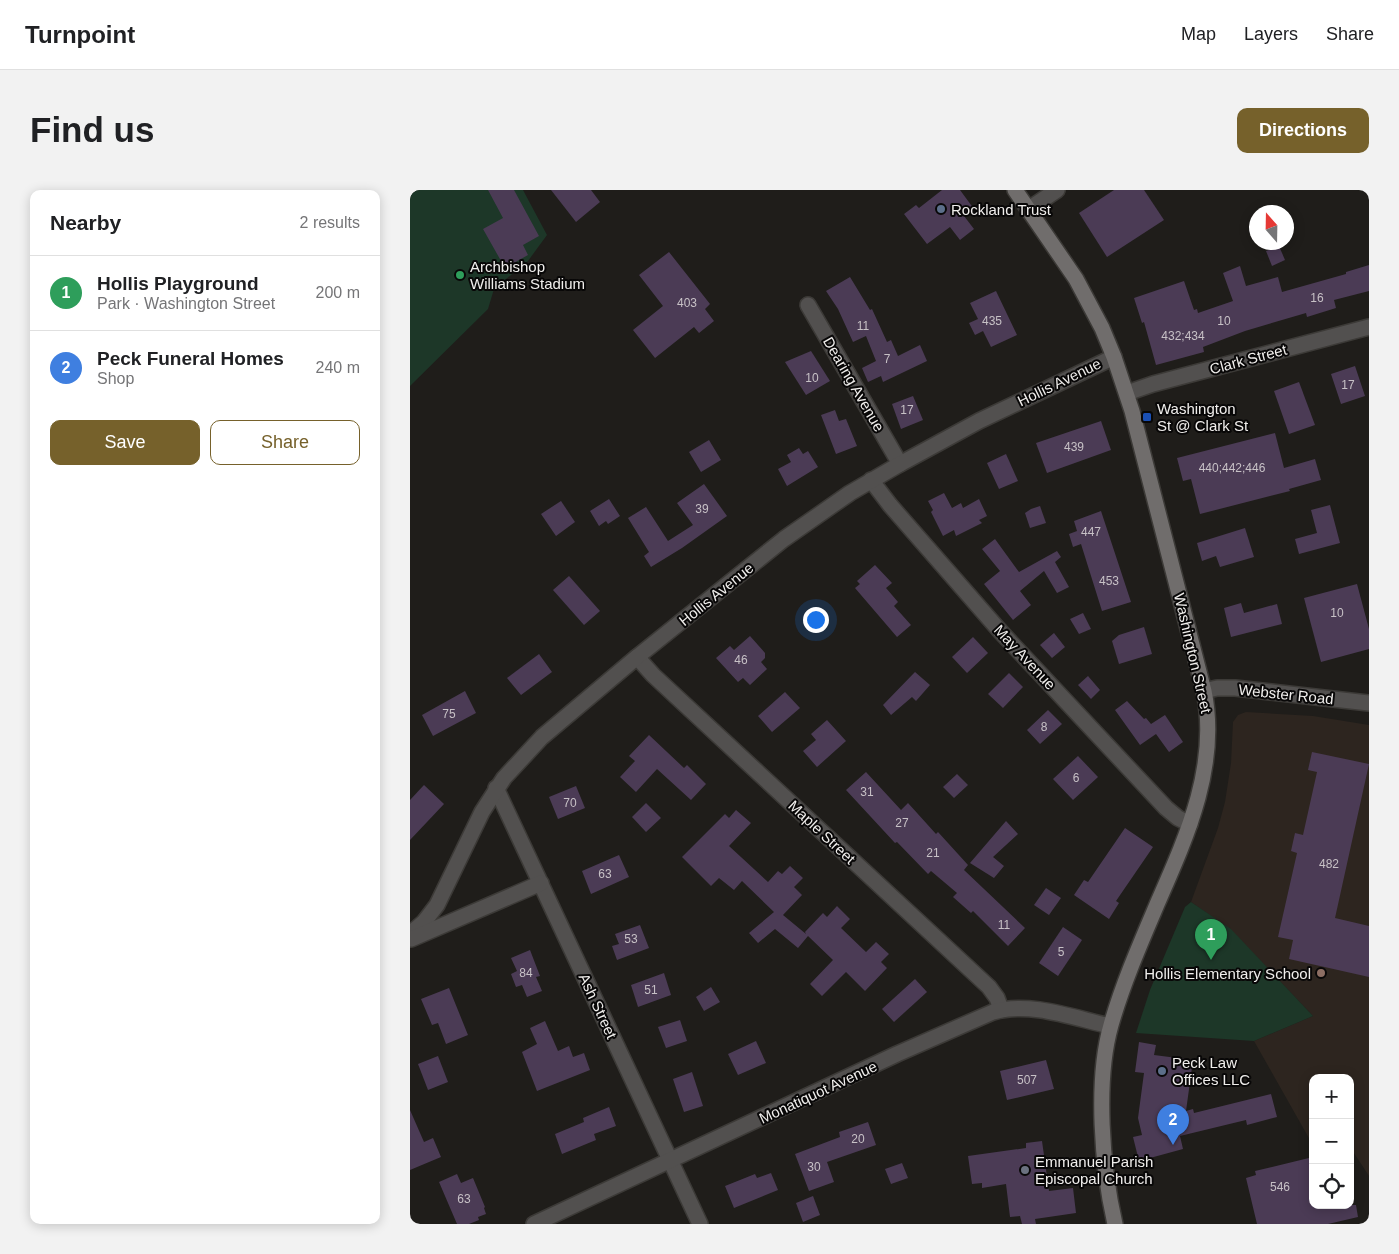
<!DOCTYPE html>
<html lang="en">
<head>
<meta charset="utf-8">
<style>
	:root { --surface:#fff; --page:#f2f2f2; --text:#202124; --muted:#757577; --line:#e0e0e0; --accent:#76612b }
	body { margin:0; font-family:Helvetica,sans-serif; background:var(--page); color:var(--text) }
	.controls { position:absolute; right:15px; bottom:15px; display:grid; overflow:hidden; border-radius:10px; box-shadow:0 2px 12px #0003 }
	.controls button { width:45px; height:45px; display:grid; place-items:center; padding:0; border:0; border-bottom:1px solid var(--line); background:var(--surface); color:var(--text); font:25px sans-serif }
	.compass { position:absolute; left:839px; top:15px; width:45px; height:45px; border-radius:50%; background:var(--surface); box-shadow:0 2px 12px #0003; rotate:340deg }
	.you { position:absolute; left:405px; top:429px; width:18px; height:18px; margin:-12px; border:4px solid #fff; border-radius:50%; background:#1a73e8; box-shadow:0 0 0 8px #1a73e833 }
	.badge { display:grid; place-items:center; width:32px; height:32px; border-radius:50%; background:var(--accent); color:#fff; font-size:16px; font-weight:700 }
	.pin { position:absolute; translate:-50% -41px; filter:drop-shadow(0 1px 2px #0008) }
	.pin::after { content:''; position:absolute; top:26px; width:18px; height:15px; background:inherit; clip-path:polygon(0 0,100% 0,50% 100%) }
	.list { margin:0; padding:0; list-style:none }
	h2 { display:flex; justify-content:space-between; align-items:center; height:65px; margin:0; padding:0 20px; font-size:21px }
	h2 small { font-size:16px; font-weight:400; color:var(--muted) }
	.list li { display:grid; grid-template-columns:32px 1fr auto; gap:15px; align-items:center; box-sizing:border-box; height:75px; padding:0 20px; border-top:1px solid var(--line) }
	.list b { display:block; font-size:19px; white-space:nowrap }
	.list p { margin:0; font-size:16px; white-space:nowrap; color:var(--muted) }
	.list em { font-size:16px; font-style:normal; color:var(--muted) }
	.actions { display:flex; gap:10px; padding:15px 20px }
	.actions a { flex:1; padding:11px 0; border:1px solid var(--accent); border-radius:10px; text-align:center; font-size:18px; color:var(--accent) }
	.actions .main { background:var(--accent); color:#fff }
	.icon { flex:none; width:28px; height:28px; fill:none; stroke:currentColor; stroke-width:2; stroke-linecap:round; stroke-linejoin:round }
	.map { position:relative; flex:none; width:959px; height:1034px; overflow:hidden; border-radius:10px }
	header { display:flex; align-items:center; gap:30px; box-sizing:border-box; height:70px; padding:0 25px; background:var(--surface); border-bottom:1px solid var(--line) }
	header strong { font-size:24px }
	nav { display:flex; gap:28px; margin-inline-start:auto; font-size:18px }
	.intro { display:flex; align-items:center; justify-content:space-between; box-sizing:border-box; height:120px; padding:0 30px }
	h1 { margin:0; font-size:35px }
	.button { padding:12px 22px; border-radius:10px; background:var(--accent); color:#fff; font-size:18px; font-weight:700 }
	main { display:flex; gap:30px; padding:0 30px }
	aside { flex:1; background:var(--surface); border-radius:10px; box-shadow:0 2px 12px #0003 }
	.map>svg:first-child { display:block }
	.built { fill:#2d251f }
	.green { fill:#1d3728 }
	.building { fill:#4b3b55 }
	.lines { fill:none; stroke-linecap:round; stroke-linejoin:round }
	.minor-casing { stroke:#3c3a37; stroke-width:18 }
	.secondary-casing { stroke:#3c3a37; stroke-width:18 }
	.minor { stroke:#52504f; stroke-width:15 }
	.secondary { stroke:#706d6c; stroke-width:15 }
	.service-dot { fill:#5c6f8a; stroke:#080707; stroke-width:2 }
	.leisure-dot { fill:#2e9e5b; stroke:#080707; stroke-width:2 }
	.transit-dot { fill:#1a4fb4; stroke:#080707; stroke-width:2 }
	.education-dot { fill:#8d6e63; stroke:#080707; stroke-width:2 }
	.worship-dot { fill:#6b7280; stroke:#080707; stroke-width:2 }
	.labels { text-anchor:middle; dominant-baseline:central; stroke-width:4; stroke-linejoin:round; paint-order:stroke }
	.number-label { font-size:12px; fill:#c7c1c6 }
	.poi-label { font-size:15px; fill:#f0eeec; stroke:#080707; text-anchor:start }
	.street-label { font-size:15px; fill:#f0eeec; stroke:#080707 }
</style>
</head>
<body>
<header>
<strong>Turnpoint</strong>
<nav><a>Map</a><a>Layers</a><a>Share</a></nav>
</header>
<div class="intro"><h1>Find us</h1><a class="button">Directions</a></div>
<main>
<aside>
<h2>Nearby<small>2 results</small></h2>
<ul class="list">
<li><span class="badge" style="background:#2e9e5b">1</span><div><b>Hollis Playground</b><p>Park · Washington Street</p></div><em>200 m</em></li>
<li><span class="badge" style="background:#3f7fe0">2</span><div><b>Peck Funeral Homes</b><p>Shop</p></div><em>240 m</em></li>
</ul>
<div class="actions"><a class="main">Save</a><a>Share</a></div>
</aside>
<div class="map">
<svg width="959" height="1034" viewBox="0 0 959 1034">
	<rect width="100%" height="100%" fill="#1f1d1a"/>
	<polygon class="built" points="836,522 903,526 959,535 959,986 940,957 940,888 903,888 903,949 900,950 844,851 903,826 821,740 781,712 808,638 815,612 821,573 823,532 828,525"/>
	<g class="green">
		<polygon points="0,0 113,0 137,45 118,71 84,99 78,119 0,196"/>
		<polygon points="781,712 821,739 903,826 844,851 726,843 740,800 775,717"/>
	</g>
	<g class="building">
		<polygon points="78,0 104,0 129,46 113,55 118,65 95,78 73,39 93,28"/>
		<polygon points="141,0 181,0 190,12 166,32"/>
		<polygon points="532,0 550,0 564,19 554,26 564,39 550,50 540,37 517,54 494,24 506,15 509,18"/>
		<polygon points="704,0 734,0 754,30 697,67 669,23"/>
		<polygon points="869,56 875,70 862,76 856,61"/>
		<polygon points="259,62 300,114 295,119 304,131 289,143 284,137 245,168 223,140 253,116 229,85"/>
		<polygon points="959,75 959,101 924,110 926,118 897,127 896,123 835,141 793,157 794,162 746,175 734,132 732,133 724,108 774,91 784,120 787,119 788,123 823,111 813,83 830,76 836,96 868,87 872,102 936,84 936,82"/>
		<polygon points="440,87 460,120 462,119 477,152 481,150 488,166 510,155 517,171 473,192 471,186 458,192 452,178 466,171 456,146 443,152 428,119 416,101"/>
		<polygon points="586,101 607,145 581,157 573,141 565,145 559,133 568,129 560,113"/>
		<polygon points="401,161 420,191 396,205 375,172"/>
		<polygon points="945,176 955,206 931,214 921,184"/>
		<polygon points="889,192 905,235 879,244 864,201"/>
		<polygon points="503,206 513,230 491,239 482,214"/>
		<polygon points="425,220 429,231 436,229 447,256 426,264 411,225"/>
		<polygon points="691,231 701,260 637,283 626,253"/>
		<polygon points="865,243 874,278 905,269 911,290 879,299 880,301 790,324 781,289 773,291 767,268"/>
		<polygon points="299,250 311,270 291,282 279,262"/>
		<polygon points="389,258 393,264 398,261 408,277 377,296 368,279 381,272 377,265"/>
		<polygon points="596,264 608,291 589,299 577,273"/>
		<polygon points="294,294 317,326 272,358 241,377 234,366 239,362 218,328 236,317 258,351 283,335 267,313"/>
		<polygon points="534,303 542,318 551,313 553,318 569,309 577,326 569,330 572,333 546,346 544,340 533,346 521,322 523,320 518,311"/>
		<polygon points="199,309 210,326 198,334 196,331 189,336 180,321"/>
		<polygon points="151,311 165,332 146,346 131,324"/>
		<polygon points="920,315 930,353 889,364 885,349 907,343 901,320"/>
		<polygon points="630,316 636,333 620,338 615,323 621,319"/>
		<polygon points="691,321 721,412 692,421 671,354 663,357 659,344 667,341 664,331"/>
		<polygon points="835,338 844,367 810,377 806,366 792,371 787,353"/>
		<polygon points="585,349 609,382 647,361 651,367 645,372 659,397 647,403 634,381 610,401 621,415 603,430 574,394 590,381 572,359"/>
		<polygon points="465,375 482,393 476,398 488,412 484,416 501,435 487,447 445,398 450,394 447,391"/>
		<polygon points="159,386 190,421 174,435 143,400"/>
		<polygon points="947,394 959,439 959,459 911,472 894,408"/>
		<polygon points="831,413 834,423 867,414 872,434 821,447 814,418"/>
		<polygon points="673,423 681,439 669,444 660,429"/>
		<polygon points="734,437 742,464 709,474 702,451 709,445"/>
		<polygon points="644,443 655,457 642,468 630,455"/>
		<polygon points="340,446 355,463 355,468 351,472 357,479 340,495 333,488 328,492 306,468 320,456 324,460"/>
		<polygon points="563,447 578,463 557,483 542,467"/>
		<polygon points="129,464 142,482 111,505 97,488"/>
		<polygon points="505,482 520,495 506,511 502,507 481,525 473,515"/>
		<polygon points="599,483 613,497 593,518 578,504"/>
		<polygon points="678,486 690,500 681,509 668,495"/>
		<polygon points="55,501 66,523 23,546 12,525"/>
		<polygon points="375,502 390,518 362,542 348,526"/>
		<polygon points="717,511 734,529 736,528 741,534 755,525 773,552 759,562 746,544 730,555 705,520"/>
		<polygon points="638,520 652,534 630,554 617,540"/>
		<polygon points="417,530 436,551 407,577 393,561 406,550 401,544"/>
		<polygon points="239,545 274,578 277,575 296,594 281,610 247,579 226,602 210,587 225,571 219,566"/>
		<polygon points="902,562 959,574 925,728 959,736 959,787 879,769 883,750 868,747 887,663 881,661 885,643 893,645 907,582 898,580"/>
		<polygon points="668,566 688,587 663,610 643,589"/>
		<polygon points="456,582 491,620 498,613 526,644 528,642 558,675 554,680 615,738 598,756 563,721 561,723 543,707 547,703 521,681 518,684 487,652 485,653 436,600"/>
		<polygon points="547,584 558,595 544,608 533,597"/>
		<polygon points="14,595 34,614 0,650 0,610"/>
		<polygon points="166,596 175,618 148,629 139,607"/>
		<polygon points="236,613 251,628 236,642 222,627"/>
		<polygon points="326,620 341,633 319,656 358,692 368,681 372,684 380,676 393,688 384,697 392,705 373,725 396,744 395,742 413,723 417,727 427,716 440,729 431,738 456,762 466,752 479,764 471,772 477,778 455,801 436,782 412,806 400,794 423,770 398,746 388,758 365,739 348,753 339,743 364,722 332,691 324,700 309,688 301,696 272,667 315,624 319,628"/>
		<polygon points="596,631 608,644 583,667 594,676 584,688 560,673"/>
		<polygon points="715,638 743,657 706,711 709,713 699,729 664,705 674,690 678,692"/>
		<polygon points="209,665 219,687 181,704 172,681"/>
		<polygon points="636,698 651,708 639,725 624,715"/>
		<polygon points="230,735 239,758 207,770 202,756 209,754 205,744"/>
		<polygon points="653,737 672,750 648,786 629,773"/>
		<polygon points="120,760 130,786 126,787 132,801 117,807 112,795 106,797 101,784 107,781 101,768"/>
		<polygon points="254,783 261,805 228,817 221,795"/>
		<polygon points="505,789 517,802 484,832 472,819"/>
		<polygon points="301,797 310,812 294,821 286,807"/>
		<polygon points="39,798 58,845 36,854 28,833 22,835 11,809"/>
		<polygon points="270,830 277,851 256,858 248,837"/>
		<polygon points="135,831 148,861 159,856 163,867 174,863 180,880 127,901 112,862 127,854 120,838"/>
		<polygon points="346,851 356,873 328,885 318,864"/>
		<polygon points="729,852 746,855 744,865 783,870 776,921 783,919 784,923 861,904 867,927 837,935 836,930 770,946 773,959 729,971 723,947 732,945 728,928 734,883 725,882"/>
		<polygon points="28,866 38,892 18,900 8,874"/>
		<polygon points="636,870 644,899 597,910 590,881"/>
		<polygon points="282,882 293,916 274,922 263,889"/>
		<polygon points="199,917 206,936 184,944 186,950 152,964 145,944 174,932 173,928"/>
		<polygon points="0,920 14,952 23,948 31,967 0,980"/>
		<polygon points="458,932 466,955 417,972 424,992 399,1001 385,964 430,947 429,942"/>
		<polygon points="632,951 639,1001 663,998 666,1023 625,1029 626,1034 612,1034 610,1026 600,1027 596,994 572,998 572,993 562,994 558,966 616,958 616,953"/>
		<polygon points="903,967 903,1015 946,1015 948,1027 918,1034 847,1034 836,988 846,985 845,981"/>
		<polygon points="492,973 498,988 481,994 475,979"/>
		<polygon points="361,983 368,1000 324,1018 315,996 345,984 347,988"/>
		<polygon points="47,984 51,993 63,988 75,1017 74,1018 76,1024 68,1027 69,1030 59,1034 47,1034 29,992"/>
		<polygon points="403,1006 410,1025 393,1032 386,1013"/>
	</g>
	<g class="lines">
		<g class="minor-casing">
			<g id="minor">
				<polyline points="619,19 647,0"/>
				<polyline points="398,115 490,274"/>
				<polyline points="717,203 743,194 959,137"/>
				<polyline points="461,290 480,315 590,441 756,618 768,628 780,634"/>
				<polyline points="227,467 243,485 579,797 587,808 591,819"/>
				<polyline points="794,501 807,498 825,498 959,513"/>
				<polyline points="86,598 290,1034"/>
				<polyline points="0,744 14,732 27,715 72,622 94,588 132,547 227,467 374,349 440,303 490,274 569,231 704,167"/>
				<polyline points="1,749 131,693"/>
				<path d="M124,1034L487,864L583,822C620,811 664,828 700,836"/>
			</g>
		</g>
		<g class="secondary-casing">
			<path id="secondary" d="M605,0L666,89L692,138L704,167L722,221L794,501C809,575 777,646 748,712C731,752 713,793 701,835C685,891 692,978 705,1034"/>
		</g>
		<use href="#minor" class="minor"/>
		<use href="#secondary" class="secondary"/>
	</g>
	<g class="service-dot">
		<circle cx="531" cy="19" r="5"/>
		<circle cx="752" cy="881" r="5"/>
	</g>
	<circle class="leisure-dot" cx="50" cy="85" r="5"/>
	<rect class="transit-dot" x="732" y="222" width="10" height="10" rx="2.5"/>
	<circle class="education-dot" cx="911" cy="783" r="5"/>
	<circle class="worship-dot" cx="615" cy="980" r="5"/>
	<g class="labels">
		<g class="number-label">
			<text x="907" y="108">16</text>
			<text x="277" y="113">403</text>
			<text x="582" y="131">435</text>
			<text x="814" y="131">10</text>
			<text x="453" y="136">11</text>
			<text x="773" y="146">432;434</text>
			<text x="477" y="169">7</text>
			<text x="402" y="188">10</text>
			<text x="938" y="195">17</text>
			<text x="497" y="220">17</text>
			<text x="664" y="257">439</text>
			<text x="822" y="278">440;442;446</text>
			<text x="292" y="319">39</text>
			<text x="681" y="342">447</text>
			<text x="699" y="391">453</text>
			<text x="927" y="423">10</text>
			<text x="331" y="470">46</text>
			<text x="39" y="524">75</text>
			<text x="634" y="537">8</text>
			<text x="666" y="588">6</text>
			<text x="457" y="602">31</text>
			<text x="160" y="613">70</text>
			<text x="492" y="633">27</text>
			<text x="523" y="663">21</text>
			<text x="919" y="674">482</text>
			<text x="195" y="684">63</text>
			<text x="594" y="735">11</text>
			<text x="221" y="749">53</text>
			<text x="651" y="762">5</text>
			<text x="116" y="783">84</text>
			<text x="241" y="800">51</text>
			<text x="617" y="890">507</text>
			<text x="448" y="949">20</text>
			<text x="404" y="977">30</text>
			<text x="870" y="997">546</text>
			<text x="54" y="1009">63</text>
		</g>
		<g class="poi-label">
			<text x="541" y="19">Rockland Trust</text>
			<text x="60" y="76">Archbishop<tspan x="60" dy="17">Williams Stadium</tspan></text>
			<text x="747" y="218">Washington<tspan x="747" dy="17">St @ Clark St</tspan></text>
			<text x="901" y="783" text-anchor="end">Hollis Elementary School</text>
			<text x="762" y="872">Peck Law<tspan x="762" dy="17">Offices LLC</tspan></text>
			<text x="625" y="971">Emmanuel Parish<tspan x="625" dy="17">Episcopal Church</tspan></text>
		</g>
		<g class="street-label">
			<text transform="translate(838 169) rotate(-15)">Clark Street</text>
			<text transform="translate(649 192) rotate(-26)">Hollis Avenue</text>
			<text transform="translate(444 194) rotate(60)">Dearing Avenue</text>
			<text transform="translate(306 404) rotate(-39)">Hollis Avenue</text>
			<text transform="translate(783 463) rotate(77)">Washington Street</text>
			<text transform="translate(615 467) rotate(47)">May Avenue</text>
			<text transform="translate(876 504) rotate(6)">Webster Road</text>
			<text transform="translate(412 642) rotate(43)">Maple Street</text>
			<text transform="translate(188 816) rotate(65)">Ash Street</text>
			<text transform="translate(408 902) rotate(-25)">Monatiquot Avenue</text>
		</g>
	</g>
</svg>
<div class="controls">
<button>+</button>
<button>−</button>
<button><svg class="icon" aria-label="locate" viewBox="0 0 24 24"><circle cx="12" cy="12" r="6"/><path d="M12 2v4M12 18v4M2 12h4M18 12h4"/></svg></button>
</div>
<svg class="compass" viewBox="-18 -18 36 36"><path d="M0-13l5 13h-10z" fill="#e53935"/><path d="M0 13l5-13h-10z" fill="#757577"/></svg>
<div class="you"></div>
<div class="pin badge" style="left:801px;top:770px;background:#2e9e5b">1</div>
<div class="pin badge" style="left:763px;top:955px;background:#3f7fe0">2</div>
</div>
</main>
</body>
</html>
